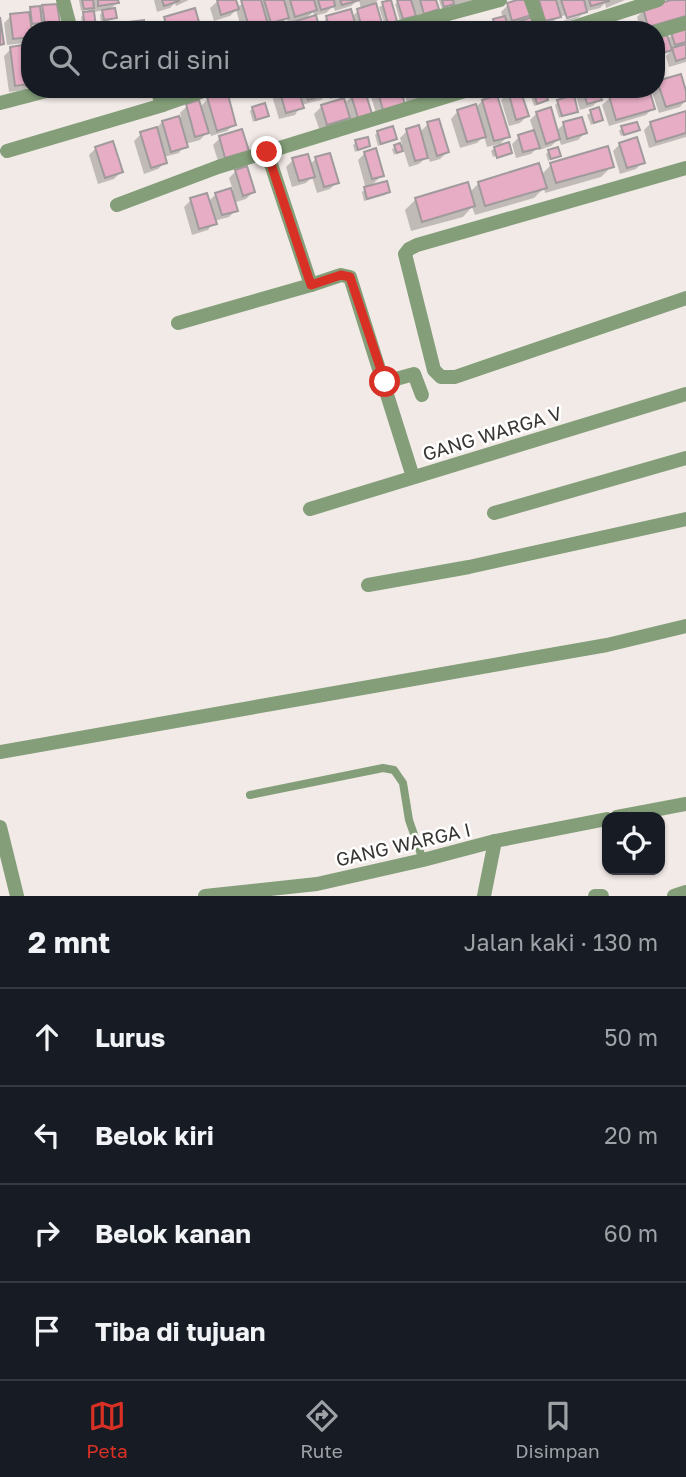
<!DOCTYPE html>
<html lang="id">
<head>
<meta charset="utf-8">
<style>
	:root { --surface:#171b24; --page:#20242c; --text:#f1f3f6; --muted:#9ea1a6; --line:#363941; --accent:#d93025 }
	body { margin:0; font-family:"Golos Text",sans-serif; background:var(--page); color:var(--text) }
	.controls { position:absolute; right:21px; bottom:21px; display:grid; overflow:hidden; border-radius:14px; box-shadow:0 2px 5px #0004 }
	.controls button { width:63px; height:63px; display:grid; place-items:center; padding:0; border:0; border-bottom:2px solid var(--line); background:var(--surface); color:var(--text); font:35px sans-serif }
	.stop { position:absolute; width:21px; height:21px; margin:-16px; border:5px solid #d93025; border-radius:50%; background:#fff }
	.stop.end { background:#d93025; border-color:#fff; box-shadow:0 2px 7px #0008 }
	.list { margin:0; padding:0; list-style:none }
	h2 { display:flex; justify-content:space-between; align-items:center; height:91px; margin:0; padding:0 28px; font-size:30px }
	h2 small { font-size:23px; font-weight:400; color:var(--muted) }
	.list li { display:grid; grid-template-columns:46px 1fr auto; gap:21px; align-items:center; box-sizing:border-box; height:98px; padding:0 28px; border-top:2px solid var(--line) }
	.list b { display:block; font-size:26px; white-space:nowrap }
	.list em { font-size:23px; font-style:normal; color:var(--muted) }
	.icon { flex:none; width:38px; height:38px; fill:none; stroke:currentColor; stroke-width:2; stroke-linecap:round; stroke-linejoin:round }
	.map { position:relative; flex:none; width:686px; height:896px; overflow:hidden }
	.search { position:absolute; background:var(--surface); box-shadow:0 2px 5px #0004; left:21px; right:21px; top:21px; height:77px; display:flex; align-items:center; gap:18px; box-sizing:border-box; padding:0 24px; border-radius:28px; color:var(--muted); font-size:26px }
	.sheet { height:483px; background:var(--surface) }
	nav { display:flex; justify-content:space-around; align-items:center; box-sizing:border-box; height:98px; border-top:2px solid var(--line); background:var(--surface); font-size:19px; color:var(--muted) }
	nav a { display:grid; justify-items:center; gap:4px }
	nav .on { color:var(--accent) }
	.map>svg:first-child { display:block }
	.shadow { fill:#0003; fill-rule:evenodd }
	.building { fill:#e7adc4; stroke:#a19a9c; stroke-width:2 }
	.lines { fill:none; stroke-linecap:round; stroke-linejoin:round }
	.service { stroke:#849e79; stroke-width:8 }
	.minor { stroke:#849e79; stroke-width:14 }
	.route { stroke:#d93025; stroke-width:9 }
	.labels { text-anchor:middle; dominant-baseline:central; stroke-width:5; stroke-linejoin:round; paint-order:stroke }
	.street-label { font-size:19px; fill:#393634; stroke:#fff }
</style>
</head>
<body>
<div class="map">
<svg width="686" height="896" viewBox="0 0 686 896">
	<rect width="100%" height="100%" fill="#f2eae7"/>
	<g class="shadow">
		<polygon points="79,0 116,0 117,3 108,11 115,17 112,20 101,22 100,15 104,10 93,12 94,26 91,29 83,30 81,17 88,10 81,11"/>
		<polygon points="154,0 189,0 176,6 175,3 170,8 157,12"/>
		<path d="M219,0H235L237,7L249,0H358L351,6L335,11L333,6L326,13L314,16L318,27L327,18L351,17L361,9L359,0H378L374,3L380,23L373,30H287L297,20L288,23L287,18L280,24L265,30H242L236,10L230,16L214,21L210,8ZM313,12L315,18L304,20Z"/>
		<polygon points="402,0 409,0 410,2 412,0 435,0 437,9 430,16 400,21 395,4"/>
		<polygon points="439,0 476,0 452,10 451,5 442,9"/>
		<polygon points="523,0 530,15 522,22 534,30 488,30 494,21 503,18 501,12 508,5"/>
		<polygon points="530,0 625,0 606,8 605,3 600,8 584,12 578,18 560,24 559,22 579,16 579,12 558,17 552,23 538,27"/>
		<polygon points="677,0 685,0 686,17 652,30 641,30 637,17 644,10"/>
		<polygon points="390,2 395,21 385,26 379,7"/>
		<polygon points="43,7 59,28 38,30 37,25 29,26 30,37 24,43 7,45 4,23 11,16 28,14 31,8 39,12"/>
		<polygon points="165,19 197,21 186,30 154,30 159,29 158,26"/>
		<polygon points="686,30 686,62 669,67 666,56 670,52 656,56 656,40 667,40 672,34"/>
		<polygon points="27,46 30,85 25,90 9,92 4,56 11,49"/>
		<polygon points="658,82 686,97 686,100 680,107 659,113 651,89 656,89"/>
		<polygon points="270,89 348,89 343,95 330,99 328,93 321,100 301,105 295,115 279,119"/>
		<polygon points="349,89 368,89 364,92 370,113 351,124 349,117 341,125 320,131 314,114 321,107 343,101 344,104 351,97"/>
		<polygon points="373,89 398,89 403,103 377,116 371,97 374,94"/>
		<polygon points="403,89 443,89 438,94 407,103"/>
		<polygon points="557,89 568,89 568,91 559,96"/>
		<polygon points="574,89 597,89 600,99 593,106 580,110"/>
		<polygon points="519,90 527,116 520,123 509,126 501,100 508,93"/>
		<polygon points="533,90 546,100 543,103 534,106 530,93"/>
		<polygon points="610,98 653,108 646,115 609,126 602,105"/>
		<polygon points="208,99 234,124 227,131 211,136 209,130 200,140 185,144 179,153 164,157 165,162 158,169 144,174 134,141 141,134 155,130 162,122 181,117 180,113 187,106 199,108"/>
		<polygon points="482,101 508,136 496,148 509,152 493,157 491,151 499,144 487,147 484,136 477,143 460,148 451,119 458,111 475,108"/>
		<polygon points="558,102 577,111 559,118 555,105"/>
		<polygon points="253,108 267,116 253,122 250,111"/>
		<polygon points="598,109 602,120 591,125 587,115"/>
		<polygon points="537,113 556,131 564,124 585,133 578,140 561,145 559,139 551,146 539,150 538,147 531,154 516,158 512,144 519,137 534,132 530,120"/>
		<polygon points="686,113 686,137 649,148 644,130 651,123"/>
		<polygon points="428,124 447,152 440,159 430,162 428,156 419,164 409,167 403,148 394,155 392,149 402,144 400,138 407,131 419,133"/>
		<polygon points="622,128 638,129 621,136 619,131"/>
		<polygon points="378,132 395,139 378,146 375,135"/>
		<polygon points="220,138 247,151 219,164 213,145"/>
		<polygon points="356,142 368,146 355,152 353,145"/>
		<polygon points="620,144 643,162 636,169 620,174 613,151"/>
		<polygon points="96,148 121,172 114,179 98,184 89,155"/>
		<polygon points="549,151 559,156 548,161 546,154"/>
		<polygon points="365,153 382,175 370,187 388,192 385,195 364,201 362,192 366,189 358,160"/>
		<polygon points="316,159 337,182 330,189 317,193 312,177 306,183 292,187 286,167 293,160 309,165"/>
		<polygon points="551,165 612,166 601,177 545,193 544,188 534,198 475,215 472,207 463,217 411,231 405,210 416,199 469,193 479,183 541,175"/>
		<polygon points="236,171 253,192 246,199 233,203 236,210 229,217 214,221 208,230 192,235 184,207 191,200 208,202 216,194 233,190 229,178"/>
	</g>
	<g class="building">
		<polygon points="82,0 93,0 94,8 84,9"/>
		<polygon points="98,0 118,0 119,3 98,6"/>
		<polygon points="162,0 179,0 179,1 164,6"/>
		<polygon points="217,0 236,0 239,9 221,15"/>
		<polygon points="241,0 261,0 269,28 250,30"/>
		<polygon points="264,0 284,0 289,18 271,23"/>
		<polygon points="290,0 314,0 317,10 295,17"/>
		<polygon points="318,0 334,0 335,6 321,10"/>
		<polygon points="340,0 360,0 342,5"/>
		<polygon points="391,0 397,21 388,24 382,2"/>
		<polygon points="397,0 411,0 416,16 403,19"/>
		<polygon points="420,0 436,0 439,9 424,14"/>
		<polygon points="442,0 453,0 454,4 444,7"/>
		<polygon points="517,0 528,0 532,15 512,21 507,3"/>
		<polygon points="539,0 556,0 561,17 545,21"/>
		<polygon points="561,0 584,0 587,12 567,18"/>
		<polygon points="589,0 609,0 609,1 591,6"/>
		<polygon points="671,0 686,0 686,16 648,27 643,8"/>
		<polygon points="376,3 382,23 362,29 357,9"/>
		<polygon points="57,4 61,29 46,30 42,5"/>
		<polygon points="40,6 42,23 32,24 30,7"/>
		<polygon points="115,8 117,18 104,20 102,10"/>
		<polygon points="195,8 199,22 168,30 164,17"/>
		<polygon points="351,9 357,30 330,30 326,16"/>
		<polygon points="94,11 96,27 85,28 83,12"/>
		<polygon points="29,12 32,30 30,30 30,37 13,39 10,14"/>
		<polygon points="316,15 320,30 295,30 293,22"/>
		<polygon points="505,16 509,30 496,30 493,19"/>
		<polygon points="0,17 4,44 0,45"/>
		<polygon points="532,17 536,30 513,30 512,24"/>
		<polygon points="144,20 145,30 112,30 111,24"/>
		<polygon points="458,24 459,30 443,30 443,29"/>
		<polygon points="686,28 686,42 675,45 671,32"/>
		<polygon points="667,35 672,50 656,55 656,38"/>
		<polygon points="29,44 30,84 15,86 10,47"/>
		<polygon points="686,44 686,58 676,61 672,48"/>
		<polygon points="681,74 686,91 686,101 666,107 657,81"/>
		<polygon points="279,89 298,89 304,108 286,113"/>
		<polygon points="305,89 329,89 330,93 308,100"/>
		<polygon points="377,89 400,89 405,104 383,110"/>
		<polygon points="412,89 441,89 414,97"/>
		<polygon points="514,89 520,89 529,116 516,120 508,91"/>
		<polygon points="533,89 545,89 548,100 537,104"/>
		<polygon points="583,89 598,89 602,100 587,104"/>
		<polygon points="631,89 649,89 655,109 616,120 609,96"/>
		<polygon points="227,91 236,125 217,131 207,97"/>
		<polygon points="365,91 372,114 358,118 351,95"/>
		<polygon points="497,95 510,137 494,141 482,100"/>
		<polygon points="574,95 578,112 562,116 557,100"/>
		<polygon points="344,98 350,118 327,125 321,105"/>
		<polygon points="199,100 209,133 195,137 186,104"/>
		<polygon points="265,103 269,116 256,120 252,107"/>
		<polygon points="476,104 486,137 467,142 457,110"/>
		<polygon points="551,107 560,139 546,144 536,112"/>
		<polygon points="599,107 603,120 594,123 590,110"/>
		<polygon points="686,111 686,133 656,142 650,122"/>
		<polygon points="179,116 188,147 171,152 162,121"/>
		<polygon points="582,117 587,133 567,139 563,122"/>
		<polygon points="439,119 449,152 437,156 427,122"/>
		<polygon points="637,122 640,130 624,135 621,126"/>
		<polygon points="419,125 428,158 415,161 406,129"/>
		<polygon points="393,126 397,139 381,144 377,131"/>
		<polygon points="157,127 167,163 151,168 140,132"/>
		<polygon points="242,129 249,151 225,158 219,136"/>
		<polygon points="534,130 540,148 523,152 518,135"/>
		<polygon points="368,137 370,146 358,150 355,140"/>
		<polygon points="637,137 645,163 627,168 619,143"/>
		<polygon points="113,141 123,172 105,178 95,147"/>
		<polygon points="509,142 512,153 497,158 494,147"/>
		<polygon points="400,143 403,151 397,153 394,145"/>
		<polygon points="608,146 614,167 556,183 550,163"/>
		<polygon points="558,147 561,156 551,159 548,150"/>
		<polygon points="376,148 384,176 372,179 364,152"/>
		<polygon points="330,153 339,183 324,187 315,157"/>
		<polygon points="308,154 315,177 299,181 292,158"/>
		<polygon points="539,163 547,188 485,206 478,182"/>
		<polygon points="247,166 255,192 243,196 235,170"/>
		<polygon points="387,181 390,192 367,199 364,187"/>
		<polygon points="468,182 475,206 422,222 415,198"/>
		<polygon points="231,188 238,211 222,215 215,193"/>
		<polygon points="207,193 217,224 199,229 190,198"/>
	</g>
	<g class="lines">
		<polyline class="service" points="250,795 383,768 394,770 403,783 409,820 423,860"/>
		<g class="minor">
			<polyline points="63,0 71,30"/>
			<polyline points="531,0 542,30"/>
			<polyline points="389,30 500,0"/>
			<polyline points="565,30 658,0"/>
			<polyline points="656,32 686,23"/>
			<polyline points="156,89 163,105 209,89"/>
			<polyline points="0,103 54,89"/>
			<polyline points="7,151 163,105"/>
			<polyline points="686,168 417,245 409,249 405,254 434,370 441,377 455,377 686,298"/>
			<polyline points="117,205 218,167 471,89"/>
			<polyline points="311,285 341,275 350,277 413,477"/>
			<polyline points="178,323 311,285 267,152"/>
			<polyline points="385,382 414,374 422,395"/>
			<polyline points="310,509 686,394"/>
			<polyline points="494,513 686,458"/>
			<polyline points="368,585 469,567 686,519"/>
			<polyline points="0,752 607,645 686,626"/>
			<polyline points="617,817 686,804"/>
			<polyline points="0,827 17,896"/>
			<polyline points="205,896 317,884 423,860 495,841 607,819"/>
			<polyline points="484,896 495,841"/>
			<polyline points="595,896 602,896"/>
			<polyline points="674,896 686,892"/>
		</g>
	</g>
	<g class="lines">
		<polyline class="route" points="267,152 311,285 341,275 350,277 385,382"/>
	</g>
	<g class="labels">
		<g class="street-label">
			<text transform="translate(492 433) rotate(-17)">GANG WARGA V</text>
			<text transform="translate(403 844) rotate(-13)">GANG WARGA I</text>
		</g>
	</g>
</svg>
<div class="controls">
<button><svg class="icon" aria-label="locate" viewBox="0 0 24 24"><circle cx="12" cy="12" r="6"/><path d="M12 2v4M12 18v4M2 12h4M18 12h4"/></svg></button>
</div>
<div class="stop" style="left:385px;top:382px"></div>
<div class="stop end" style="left:267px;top:152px"></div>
<div class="search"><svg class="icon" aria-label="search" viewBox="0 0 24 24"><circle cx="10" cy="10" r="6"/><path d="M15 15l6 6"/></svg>Cari di sini</div>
</div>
<section class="sheet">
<h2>2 mnt<small>Jalan kaki · 130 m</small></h2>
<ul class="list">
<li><svg class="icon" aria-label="ahead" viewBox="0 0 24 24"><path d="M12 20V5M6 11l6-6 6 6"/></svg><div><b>Lurus</b></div><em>50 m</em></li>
<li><svg class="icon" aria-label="left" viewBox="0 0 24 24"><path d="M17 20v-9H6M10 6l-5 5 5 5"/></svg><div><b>Belok kiri</b></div><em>20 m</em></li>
<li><svg class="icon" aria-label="right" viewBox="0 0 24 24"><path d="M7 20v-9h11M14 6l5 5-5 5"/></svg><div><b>Belok kanan</b></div><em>60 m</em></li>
<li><svg class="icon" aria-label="arrive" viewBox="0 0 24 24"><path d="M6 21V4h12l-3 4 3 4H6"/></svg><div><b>Tiba di tujuan</b></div></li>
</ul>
</section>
<nav>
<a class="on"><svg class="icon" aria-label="map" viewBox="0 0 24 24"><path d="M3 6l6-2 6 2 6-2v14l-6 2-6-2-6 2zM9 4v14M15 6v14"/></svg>Peta</a>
<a><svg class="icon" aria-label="directions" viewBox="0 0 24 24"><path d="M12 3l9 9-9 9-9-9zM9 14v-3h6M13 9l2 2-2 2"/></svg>Rute</a>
<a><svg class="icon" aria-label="saved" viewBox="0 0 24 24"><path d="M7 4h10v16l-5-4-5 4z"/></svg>Disimpan</a>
</nav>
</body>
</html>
